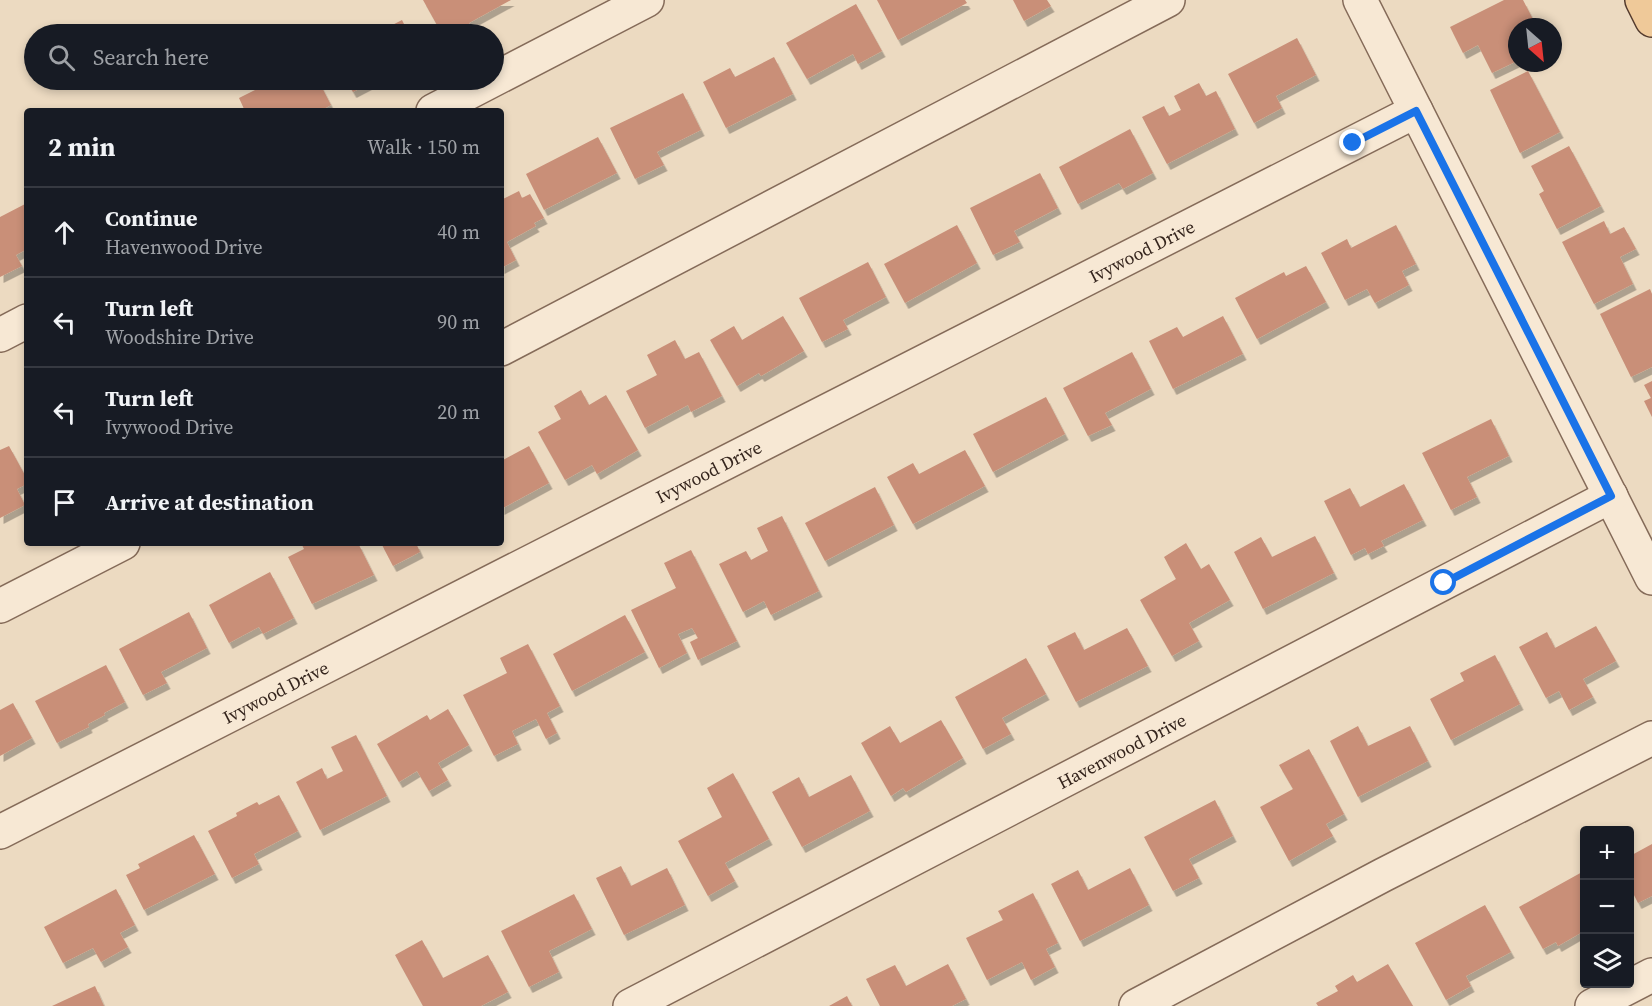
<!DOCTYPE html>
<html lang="en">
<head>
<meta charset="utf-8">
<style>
	:root { --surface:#171b24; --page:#242831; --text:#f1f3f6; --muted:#9ea1a6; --line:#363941 }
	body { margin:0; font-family:"Source Serif 4",serif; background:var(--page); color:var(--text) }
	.controls { position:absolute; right:18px; bottom:18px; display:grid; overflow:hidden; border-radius:6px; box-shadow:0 3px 9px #0003 }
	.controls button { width:54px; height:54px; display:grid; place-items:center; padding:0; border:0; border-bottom:2px solid var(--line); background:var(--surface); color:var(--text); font:30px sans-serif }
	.compass { position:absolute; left:1508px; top:18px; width:54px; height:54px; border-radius:50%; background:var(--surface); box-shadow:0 3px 9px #0003; rotate:153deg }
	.stop { position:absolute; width:18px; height:18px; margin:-14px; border:4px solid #1a73e8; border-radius:50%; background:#fff }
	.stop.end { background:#1a73e8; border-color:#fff; box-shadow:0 2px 6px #0008 }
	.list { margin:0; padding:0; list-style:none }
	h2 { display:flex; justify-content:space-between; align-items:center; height:78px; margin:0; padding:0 24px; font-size:26px }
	h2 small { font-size:20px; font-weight:400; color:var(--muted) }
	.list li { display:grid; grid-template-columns:39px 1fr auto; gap:18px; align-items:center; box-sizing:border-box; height:90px; padding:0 24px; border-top:2px solid var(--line) }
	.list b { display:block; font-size:22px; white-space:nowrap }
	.list p { margin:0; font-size:20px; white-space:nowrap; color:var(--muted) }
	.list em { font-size:20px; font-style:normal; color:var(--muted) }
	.icon { flex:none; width:33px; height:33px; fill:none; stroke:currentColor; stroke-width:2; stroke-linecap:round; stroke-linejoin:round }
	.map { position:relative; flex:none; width:1652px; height:1006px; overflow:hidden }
	.search { position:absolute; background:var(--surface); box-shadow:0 3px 9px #0003; left:24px; top:24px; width:480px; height:66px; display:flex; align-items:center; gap:15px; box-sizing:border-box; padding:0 21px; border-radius:33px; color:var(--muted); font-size:22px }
	.panel { position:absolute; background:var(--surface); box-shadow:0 3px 9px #0003; left:24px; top:108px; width:480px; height:438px; border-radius:6px }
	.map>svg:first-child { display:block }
	.building { fill:#c98f78; filter:url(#shadow) }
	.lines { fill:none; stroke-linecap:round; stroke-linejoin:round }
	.minor-casing { stroke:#856b59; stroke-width:36 }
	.major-casing { stroke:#533a2d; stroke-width:36 }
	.minor { stroke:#f7e8d4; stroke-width:33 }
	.major { stroke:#efc999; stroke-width:33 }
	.route { stroke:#1a73e8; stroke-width:8 }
	.labels { text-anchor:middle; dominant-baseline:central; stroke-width:4.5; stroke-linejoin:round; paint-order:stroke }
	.street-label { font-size:18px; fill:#35251d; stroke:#f4e5d0 }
</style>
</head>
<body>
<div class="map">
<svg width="1652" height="1006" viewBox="0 0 1652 1006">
	<defs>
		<filter id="shadow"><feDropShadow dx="3.5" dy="6" stdDeviation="0" flood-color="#0004"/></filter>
	</defs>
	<rect width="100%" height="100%" fill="#ecdac1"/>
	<g class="building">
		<polygon points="423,0 511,0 469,23 475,33 472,34 442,34"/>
		<polygon points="877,0 965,0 967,3 898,40"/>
		<polygon points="1013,0 1047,0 1051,6 1024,21"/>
		<polygon points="1504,0 1523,0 1537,27 1517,27 1517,61 1492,73 1478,45 1463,53 1450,27"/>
		<polygon points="856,4 882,51 858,64 853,54 807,79 786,43"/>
		<polygon points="402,20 409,34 375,34"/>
		<polygon points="1297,38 1316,75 1276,96 1282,108 1254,123 1228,74"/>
		<polygon points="774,57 793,94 726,128 703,82 730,68 735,77"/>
		<polygon points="1528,71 1560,132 1520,153 1490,90"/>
		<polygon points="275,80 318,80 331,105 320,111 245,111 239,98"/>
		<polygon points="346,80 386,80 379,84 376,80 353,92"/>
		<polygon points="1199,83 1206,96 1216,91 1235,129 1167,164 1142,117 1164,106 1169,116 1181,110 1174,96"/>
		<polygon points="683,93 701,130 657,152 664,165 635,179 610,128"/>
		<polygon points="1130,129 1153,173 1123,189 1119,183 1078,204 1059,167"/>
		<polygon points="598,137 617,173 544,210 526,174"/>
		<polygon points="1569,146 1601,206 1557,229 1539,194 1544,191 1531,166"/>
		<polygon points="1040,173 1058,208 1014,231 1020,242 993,255 970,208"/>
		<polygon points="519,191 522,198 530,194 544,218 534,223 536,226 507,242 516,260 501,268 501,200"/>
		<polygon points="27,203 27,249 16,255 22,266 0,277 0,217"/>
		<polygon points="1604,221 1610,234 1624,227 1636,249 1620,257 1633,284 1594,304 1562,242"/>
		<polygon points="957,225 977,263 905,303 884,264"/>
		<polygon points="1396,225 1416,264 1402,271 1409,285 1375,303 1367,289 1345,300 1321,253 1347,239 1351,248"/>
		<polygon points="868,262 886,297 843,320 848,329 822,342 799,298"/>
		<polygon points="1306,266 1326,302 1257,339 1235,298 1284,272 1286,276"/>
		<polygon points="1650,289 1652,294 1652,367 1631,377 1600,314"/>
		<polygon points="783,316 804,351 761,376 759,373 737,386 710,340 734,326 742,340"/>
		<polygon points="1223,316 1243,354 1173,389 1149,341 1177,327 1183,337"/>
		<polygon points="675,340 685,359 699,352 722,396 691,412 688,405 645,428 626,391 657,375 647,355"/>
		<polygon points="1132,352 1151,389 1105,413 1112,425 1088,436 1063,388"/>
		<polygon points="1652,381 1652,417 1644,401 1651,398 1644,385"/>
		<polygon points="581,390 589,405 606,395 638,450 597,474 592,465 565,480 538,432 561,419 554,406"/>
		<polygon points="1046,397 1065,434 993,472 973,434"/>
		<polygon points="1491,419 1509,456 1467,477 1477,497 1451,510 1422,453"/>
		<polygon points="9,446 27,479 27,484 17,489 25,505 0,518 0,450"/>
		<polygon points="529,446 549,483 501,509 501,461"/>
		<polygon points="965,450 985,486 913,524 887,477 913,463 919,474"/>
		<polygon points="1404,484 1423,520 1381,541 1384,546 1368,554 1365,548 1351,555 1324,501 1350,488 1360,507"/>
		<polygon points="875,487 894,525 825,561 805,523"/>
		<polygon points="782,516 819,591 771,615 764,601 743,612 719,564 746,551 751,560 768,551 757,528"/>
		<polygon points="1315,536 1334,573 1263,609 1234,552 1261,537 1272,557"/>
		<polygon points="301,543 358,543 374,575 312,604 288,557 304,549"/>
		<polygon points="381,543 416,543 420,552 393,566"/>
		<polygon points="1186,543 1201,569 1209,564 1230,600 1189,623 1199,641 1172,656 1140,600 1176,579 1164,557"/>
		<polygon points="691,550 737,641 698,660 690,642 698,638 692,628 678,634 687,653 659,668 631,610 676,588 664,563"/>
		<polygon points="270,572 294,618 263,634 259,627 229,643 209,605"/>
		<polygon points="189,612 207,648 161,672 167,683 143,695 119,649"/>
		<polygon points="625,615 645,652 572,691 553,654"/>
		<polygon points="1596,626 1616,661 1583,679 1593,697 1569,710 1559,691 1546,698 1519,647 1547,632 1555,648"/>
		<polygon points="1127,628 1148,666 1076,702 1047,646 1075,632 1084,650"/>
		<polygon points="528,644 560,706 547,713 557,733 546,739 536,719 512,731 518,744 494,756 463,695 507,673 500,658"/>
		<polygon points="1495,655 1520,704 1451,740 1430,699 1464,681 1460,673"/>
		<polygon points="1026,658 1046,694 1002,718 1011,734 983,749 955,697"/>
		<polygon points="106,665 125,702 104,713 105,715 88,724 89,727 57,743 35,701"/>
		<polygon points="13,703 32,738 0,756 0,710"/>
		<polygon points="448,709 469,745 438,763 448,780 429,791 417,771 399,782 377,744 427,715 430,720"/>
		<polygon points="941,720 963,758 906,792 903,788 891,796 861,743 890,726 900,743"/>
		<polygon points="1358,726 1368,746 1410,726 1428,761 1358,797 1330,741"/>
		<polygon points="356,735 387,796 320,830 296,782 322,768 327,779 343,771 331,747"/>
		<polygon points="1309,749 1344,814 1326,824 1333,836 1289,861 1260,807 1293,789 1279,765"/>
		<polygon points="733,773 769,839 725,863 735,881 708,896 678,841 722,817 707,788"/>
		<polygon points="851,775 870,811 802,847 772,792 799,777 809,797"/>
		<polygon points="279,795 298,831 254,854 259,864 232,878 208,831 237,816 236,813 257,802 259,805"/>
		<polygon points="1215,800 1233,836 1189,859 1199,878 1173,891 1144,837"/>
		<polygon points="194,835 215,874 144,910 126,875 140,868 138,864"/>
		<polygon points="1652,844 1652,896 1638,903 1630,887 1630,856"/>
		<polygon points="621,866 631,886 667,868 685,905 624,935 596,878"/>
		<polygon points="1130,868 1149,905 1080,941 1051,884 1078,870 1088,890"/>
		<polygon points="1584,871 1584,931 1558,946 1556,942 1543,949 1519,907"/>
		<polygon points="116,889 135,925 120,933 128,947 101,962 93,948 63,963 44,927"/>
		<polygon points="1033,893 1058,943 1046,949 1055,967 1031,980 1022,962 987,980 966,938 1003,920 998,911"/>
		<polygon points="574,894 592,929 549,951 559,972 529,987 501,931"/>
		<polygon points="1485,905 1511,952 1466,976 1471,986 1446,1000 1415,943"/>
		<polygon points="422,940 443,978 488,955 508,992 481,1006 423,1006 395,955"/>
		<polygon points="948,964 966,999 952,1006 880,1006 866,979 895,965 906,986"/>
		<polygon points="1388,964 1413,1006 1318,1006 1316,1003 1338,991 1335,986 1353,975 1357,982"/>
		<polygon points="95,986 104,1006 52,1006"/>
		<polygon points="847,996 852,1006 829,1006"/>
	</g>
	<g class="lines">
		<g class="minor-casing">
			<g id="minor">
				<polyline points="1360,0 1652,578"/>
				<polyline points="433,111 647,0"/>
				<polyline points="0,335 27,321"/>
				<polyline points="501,349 1168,0"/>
				<polyline points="0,606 123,543"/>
				<path id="s1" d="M0,832L1416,111"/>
				<path id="s2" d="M630,1006L1611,496"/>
				<polyline points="1136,1006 1383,875 1652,738"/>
				<polyline points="1592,1006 1652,975"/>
			</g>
		</g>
		<g class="major-casing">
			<polyline id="major" points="1642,0 1652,20"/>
		</g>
		<use href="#minor" class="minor"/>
		<use href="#major" class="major"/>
	</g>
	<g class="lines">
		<polyline class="route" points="1353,143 1416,111 1611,496 1444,583"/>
	</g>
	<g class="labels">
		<g class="street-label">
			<text stroke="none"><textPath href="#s1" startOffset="1281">Ivywood Drive</textPath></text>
			<text stroke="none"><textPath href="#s1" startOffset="795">Ivywood Drive</textPath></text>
			<text stroke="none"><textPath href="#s1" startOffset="309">Ivywood Drive</textPath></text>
			<text stroke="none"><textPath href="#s2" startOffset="554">Havenwood Drive</textPath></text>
		</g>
	</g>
</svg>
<div class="controls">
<button>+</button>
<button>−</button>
<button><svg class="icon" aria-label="layers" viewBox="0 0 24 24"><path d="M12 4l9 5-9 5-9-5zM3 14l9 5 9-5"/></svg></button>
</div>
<svg class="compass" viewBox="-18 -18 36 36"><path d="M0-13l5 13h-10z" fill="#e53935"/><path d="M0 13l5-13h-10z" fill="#9ea1a6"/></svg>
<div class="stop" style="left:1444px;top:583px"></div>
<div class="stop end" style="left:1353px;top:143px"></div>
<div class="search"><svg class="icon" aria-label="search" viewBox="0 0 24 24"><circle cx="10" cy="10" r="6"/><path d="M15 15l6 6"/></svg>Search here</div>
<section class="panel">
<h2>2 min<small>Walk · 150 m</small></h2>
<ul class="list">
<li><svg class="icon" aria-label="ahead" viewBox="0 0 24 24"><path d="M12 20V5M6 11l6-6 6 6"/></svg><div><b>Continue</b><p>Havenwood Drive</p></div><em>40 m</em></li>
<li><svg class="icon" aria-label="left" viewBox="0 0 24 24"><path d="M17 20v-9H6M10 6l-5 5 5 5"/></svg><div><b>Turn left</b><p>Woodshire Drive</p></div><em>90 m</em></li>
<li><svg class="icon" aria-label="left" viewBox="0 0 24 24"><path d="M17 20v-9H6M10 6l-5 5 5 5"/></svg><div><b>Turn left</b><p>Ivywood Drive</p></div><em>20 m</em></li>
<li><svg class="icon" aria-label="arrive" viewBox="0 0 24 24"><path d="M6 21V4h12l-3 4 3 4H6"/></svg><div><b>Arrive at destination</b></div></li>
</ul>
</section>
</div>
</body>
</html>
